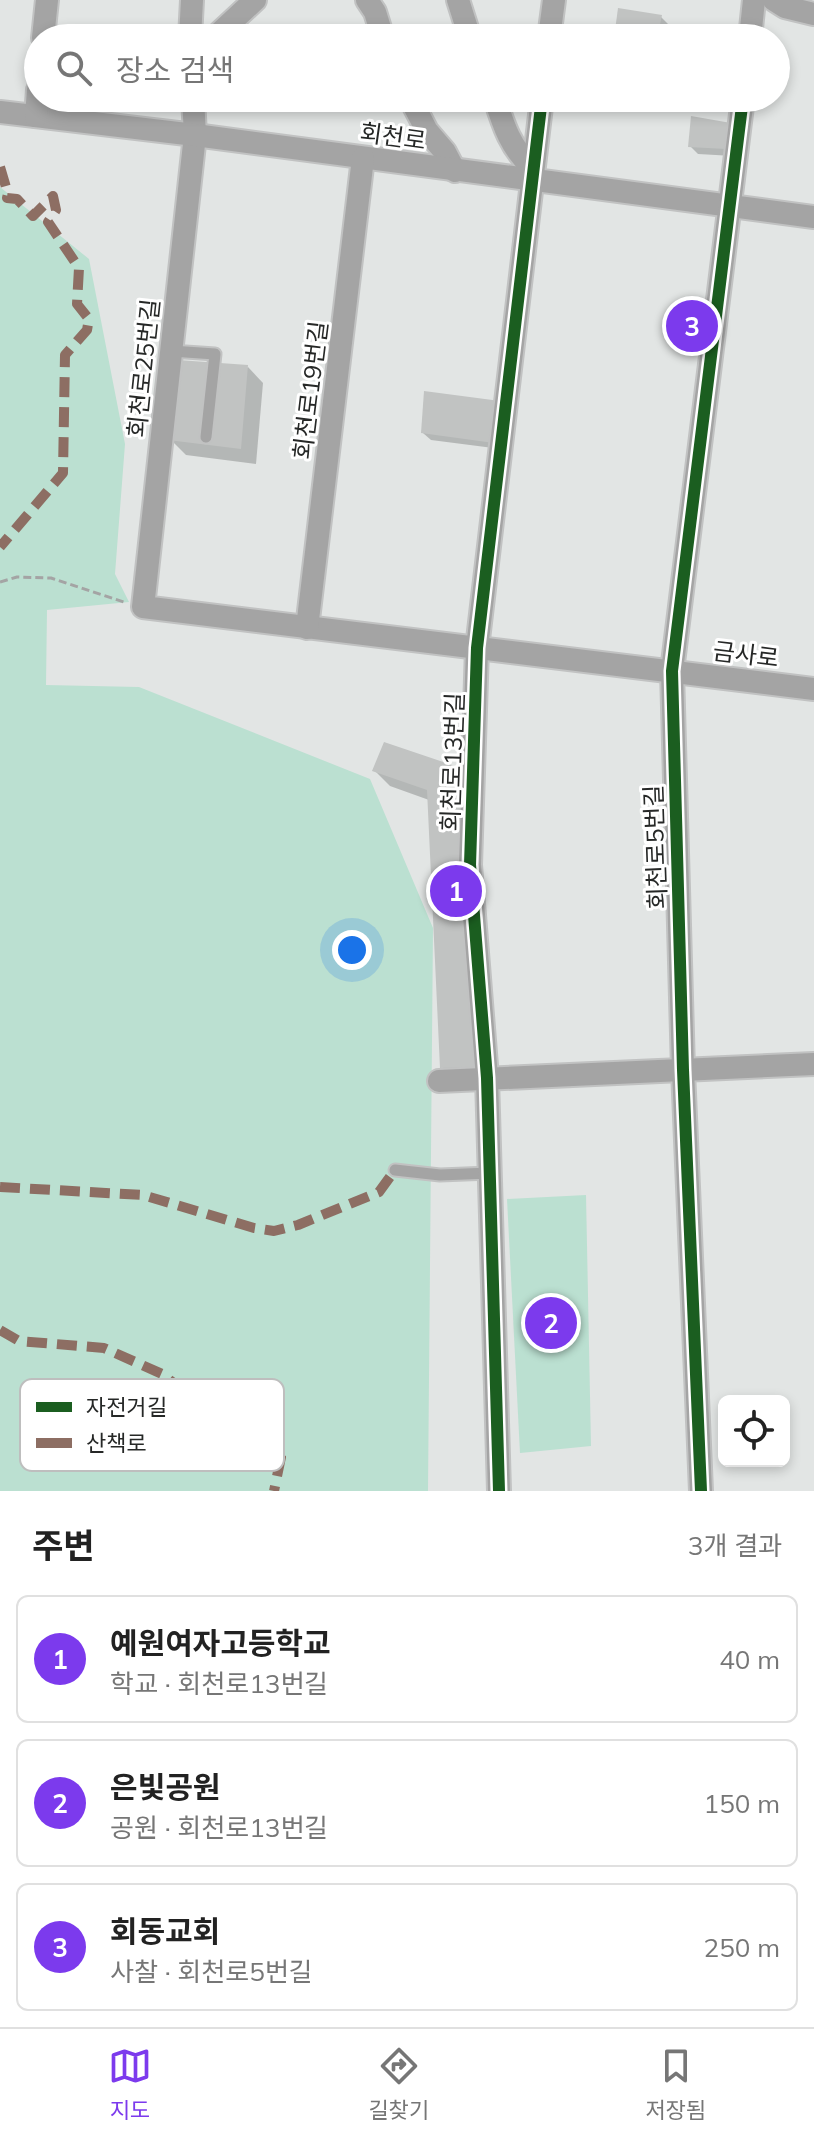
<!DOCTYPE html>
<html lang="ko">
<head>
<meta charset="utf-8">
<style>
	:root { --surface:#fff; --page:#f6f6f6; --text:#222; --muted:#767676; --line:#e0e0e0; --accent:#7c3aed }
	body { margin:0; font-family:Mulish,"Noto Sans KR",sans-serif; background:var(--page); color:var(--text) }
	.controls { position:absolute; right:24px; bottom:24px; display:grid; overflow:hidden; border-radius:12px; box-shadow:0 4px 12px #0003 }
	.controls button { width:72px; height:72px; display:grid; place-items:center; padding:0; border:0; border-bottom:2px solid var(--line); background:var(--surface); color:var(--text); font:40px sans-serif }
	.you { position:absolute; left:352px; top:950px; width:28px; height:28px; margin:-20px; border:6px solid #fff; border-radius:50%; background:#1a73e8; box-shadow:0 0 0 12px #1a73e833 }
	.badge { display:grid; place-items:center; width:52px; height:52px; border-radius:50%; background:var(--accent); color:#fff; font-size:26px; font-weight:700 }
	.pin { position:absolute; translate:-50% -50%; border:4px solid #fff; box-shadow:0 2px 8px #0006 }
	.list { margin:0; padding:0; list-style:none }
	h2 { display:flex; justify-content:space-between; align-items:center; height:104px; margin:0; padding:0 32px; font-size:34px }
	h2 small { font-size:26px; font-weight:400; color:var(--muted) }
	.list li { display:grid; grid-template-columns:52px 1fr auto; gap:24px; align-items:center; box-sizing:border-box; height:128px; margin:0 16px 16px; padding:0 16px; border:2px solid var(--line); border-radius:12px }
	.list b { display:block; font-size:30px; white-space:nowrap }
	.list p { margin:0; font-size:26px; white-space:nowrap; color:var(--muted) }
	.list em { font-size:26px; font-style:normal; color:var(--muted) }
	.icon { flex:none; width:44px; height:44px; fill:none; stroke:currentColor; stroke-width:2; stroke-linecap:round; stroke-linejoin:round }
	.map { position:relative; flex:none; width:814px; height:1491px; overflow:hidden }
	.search { position:absolute; background:var(--surface); box-shadow:0 4px 12px #0003; left:24px; right:24px; top:24px; height:88px; display:flex; align-items:center; gap:20px; box-sizing:border-box; padding:0 28px; border-radius:44px; color:var(--muted); font-size:30px }
	.sheet { height:536px; background:var(--surface) }
	nav { display:flex; justify-content:space-around; align-items:center; box-sizing:border-box; height:112px; border-top:2px solid var(--line); background:var(--surface); font-size:22px; color:var(--muted) }
	nav a { display:grid; justify-items:center; gap:4px }
	nav .on { color:var(--accent) }
	.map>svg:first-child { display:block }
	.green { fill:#bbe0d1 }
	.shadow { fill:#0003 }
	.building { fill:#c1c3c2 }
	.lines { fill:none; stroke-linecap:round; stroke-linejoin:round }
	.lane-casing { stroke:#c1c2c2; stroke-width:15 }
	.street-casing { stroke:#c1c2c2; stroke-width:26 }
	.path { stroke:#a4a4a4; stroke-width:3; stroke-dasharray:8 4; stroke-linecap:butt }
	.lane { stroke:#a4a4a4; stroke-width:11 }
	.street { stroke:#a4a4a4; stroke-width:22 }
	.quiet { stroke:#8d6e63; stroke-width:10; stroke-dasharray:20 10; stroke-linecap:butt }
	.cycleway-casing { stroke:#fff; stroke-width:17 }
	.cycleway { stroke:#1b5e20; stroke-width:12 }
	.labels { text-anchor:middle; dominant-baseline:central; stroke-width:6; stroke-linejoin:round; paint-order:stroke }
	.street-label { font-size:24px; fill:#262827; stroke:#fff }
	.key { fill:#fff; stroke:#bebebe; stroke-width:2 }
	.key-label { font-size:22px; fill:#262827 }
</style>
</head>
<body>
<div class="map">
<svg width="814" height="1491" viewBox="0 0 814 1491">
	<rect width="100%" height="100%" fill="#e2e5e4"/>
	<g class="green">
		<polygon points="0,187 89,259 125,444 115,574 129,602 47,610 46,685 139,687 370,779 433,928 428,1491 0,1491"/>
		<polygon points="586,1195 591,1446 520,1453 507,1199"/>
	</g>
	<g class="shadow">
		<polygon points="661,17 669,25 666,38 616,38"/>
		<polygon points="730,124 733,156 698,154 690,146"/>
		<polygon points="248,367 263,383 256,464 186,455 170,439"/>
		<polygon points="426,393 501,449 431,440 423,433"/>
		<polygon points="374,770 460,770 476,786 490,1082 457,1083 442,1067 429,800 390,786"/>
	</g>
	<g class="building">
		<polygon points="618,8 662,15 657,38 614,38"/>
		<polygon points="691,116 731,123 726,149 688,147"/>
		<polygon points="178,360 248,365 241,449 168,440"/>
		<polygon points="424,391 500,401 494,443 421,433"/>
		<polygon points="384,742 461,768 475,1067 440,1068 427,790 372,771"/>
	</g>
	<g class="lines">
		<g class="lane-casing">
			<g id="lane">
				<polyline points="171,351 215,354 206,437"/>
				<polyline points="395,1170 440,1175 490,1173"/>
			</g>
		</g>
		<g class="street-casing">
			<g id="street">
				<polyline points="367,0 375,12 383,38"/>
				<polyline points="458,0 470,38"/>
				<polyline points="774,0 785,7 814,14"/>
				<polyline points="43,38 47,0"/>
				<polyline points="190,38 192,0"/>
				<polyline points="214,38 255,0"/>
				<polyline points="549,38 554,0"/>
				<polyline points="750,38 754,0"/>
				<polyline points="193,98 195,135 143,607 814,689"/>
				<polyline points="410,98 427,131 445,152 455,171"/>
				<path d="M495,98C503,125 511,149 533,168"/>
				<polyline points="0,112 195,135 814,217"/>
				<polyline points="36,116 38,90"/>
				<polyline points="307,628 363,158"/>
				<polyline points="439,1081 814,1064"/>
				<polyline points="499,1491 487,1078 470,865 477,648 542,98"/>
				<polyline points="701,1491 683,1070 672,671 743,98"/>
			</g>
		</g>
		<polyline class="path" points="0,582 17,577 51,578 124,602"/>
		<use href="#lane" class="lane"/>
		<use href="#street" class="street"/>
		<g class="quiet">
			<polyline points="0,167 8,194 7,198 17,199 33,216 53,196 56,210 48,222 79,268 77,304 89,319 87,330 65,355 63,473 0,547"/>
			<polyline points="0,1187 143,1195 254,1228 274,1231 298,1225 379,1192 395,1170"/>
			<polyline points="0,1330 19,1341 104,1348 162,1374 193,1398 217,1401 246,1410 276,1425 281,1457 274,1491"/>
		</g>
		<g class="cycleway-casing">
			<g id="cycleway">
				<polyline points="499,1491 487,1078 470,865 477,648 542,98"/>
				<polyline points="701,1491 683,1070 672,671 743,98"/>
			</g>
		</g>
		<use href="#cycleway" class="cycleway"/>
	</g>
	<g class="labels">
		<g class="street-label">
			<text transform="translate(393 136) rotate(8)">회천로</text>
			<text transform="translate(143 368) rotate(-84)">회천로25번길</text>
			<text transform="translate(310 390) rotate(-83)">회천로19번길</text>
			<text transform="translate(746 654) rotate(7)">금사로</text>
			<text transform="translate(452 762) rotate(-88)">회천로13번길</text>
			<text transform="translate(655 847) rotate(-92)">회천로5번길</text>
		</g>
	</g>
	<rect x="20" y="1379" width="264" height="92" rx="12" class="key"/>
	<rect x="36" y="1402" width="36" height="10" fill="#1b5e20"/>
	<rect x="36" y="1438" width="36" height="10" fill="#8d6e63"/>
	<g class="key-label">
		<text x="86" y="1415">자전거길</text>
		<text x="86" y="1451">산책로</text>
	</g>
</svg>
<div class="controls">
<button><svg class="icon" aria-label="locate" viewBox="0 0 24 24"><circle cx="12" cy="12" r="6"/><path d="M12 2v4M12 18v4M2 12h4M18 12h4"/></svg></button>
</div>
<div class="you"></div>
<div class="pin badge" style="left:456px;top:891px">1</div>
<div class="pin badge" style="left:551px;top:1323px">2</div>
<div class="pin badge" style="left:692px;top:326px">3</div>
<div class="search"><svg class="icon" aria-label="search" viewBox="0 0 24 24"><circle cx="10" cy="10" r="6"/><path d="M15 15l6 6"/></svg>장소 검색</div>
</div>
<section class="sheet">
<h2>주변<small>3개 결과</small></h2>
<ul class="list">
<li><span class="badge">1</span><div><b>예원여자고등학교</b><p>학교 · 회천로13번길</p></div><em>40 m</em></li>
<li><span class="badge">2</span><div><b>은빛공원</b><p>공원 · 회천로13번길</p></div><em>150 m</em></li>
<li><span class="badge">3</span><div><b>회동교회</b><p>사찰 · 회천로5번길</p></div><em>250 m</em></li>
</ul>
</section>
<nav>
<a class="on"><svg class="icon" aria-label="map" viewBox="0 0 24 24"><path d="M3 6l6-2 6 2 6-2v14l-6 2-6-2-6 2zM9 4v14M15 6v14"/></svg>지도</a>
<a><svg class="icon" aria-label="directions" viewBox="0 0 24 24"><path d="M12 3l9 9-9 9-9-9zM9 14v-3h6M13 9l2 2-2 2"/></svg>길찾기</a>
<a><svg class="icon" aria-label="saved" viewBox="0 0 24 24"><path d="M7 4h10v16l-5-4-5 4z"/></svg>저장됨</a>
</nav>
</body>
</html>
